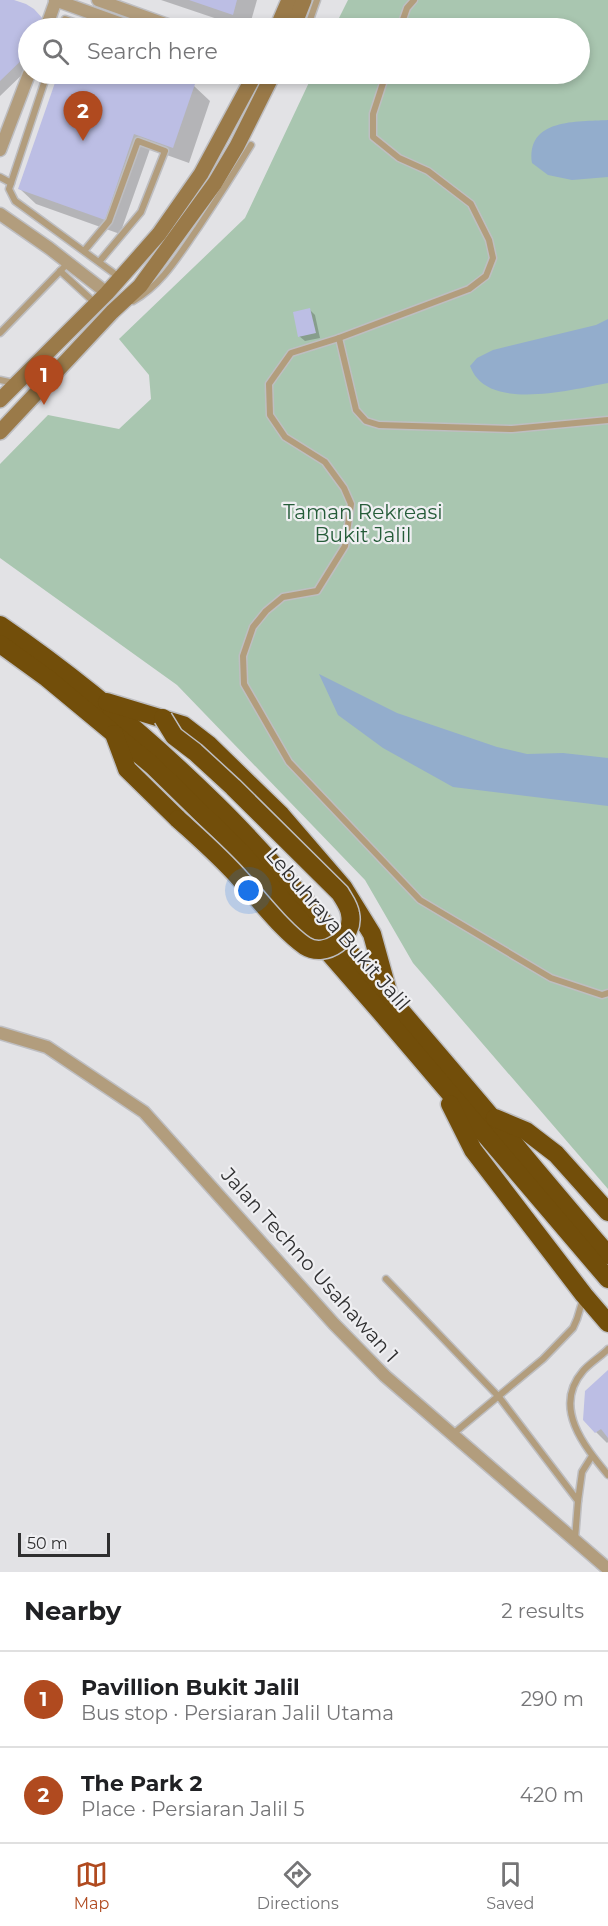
<!DOCTYPE html>
<html lang="en">
<head>
<meta charset="utf-8">
<style>
	:root { --surface:#fff; --page:#f2f2f2; --text:#202124; --muted:#757577; --line:#e0e0e0; --accent:#b04a1f }
	body { margin:0; font-family:Montserrat,sans-serif; background:var(--page); color:var(--text) }
	.scale { position:absolute; left:18px; bottom:15px; width:92px; box-sizing:border-box; padding-left:6px; border:3px solid #2f2f30; border-top:0; font-size:16px; line-height:21px; white-space:nowrap; color:#2f2f30; -webkit-text-stroke:4px #efeff2; paint-order:stroke }
	.you { position:absolute; left:249px; top:891px; width:21px; height:21px; margin:-15px; border:4px solid #fff; border-radius:50%; background:#1a73e8; box-shadow:0 0 0 9px #1a73e833 }
	.badge { display:grid; place-items:center; width:39px; height:39px; border-radius:50%; background:var(--accent); color:#fff; font-size:20px; font-weight:700 }
	.pin { position:absolute; translate:-50% -50px; filter:drop-shadow(0 2px 3px #0008) }
	.pin::after { content:''; position:absolute; top:32px; width:21px; height:18px; background:inherit; clip-path:polygon(0 0,100% 0,50% 100%) }
	.list { margin:0; padding:0; list-style:none }
	h2 { display:flex; justify-content:space-between; align-items:center; height:78px; margin:0; padding:0 24px; font-size:26px }
	h2 small { font-size:20px; font-weight:400; color:var(--muted) }
	.list li { display:grid; grid-template-columns:39px 1fr auto; gap:18px; align-items:center; box-sizing:border-box; height:96px; padding:0 24px; border-top:2px solid var(--line) }
	.list b { display:block; font-size:22px; white-space:nowrap }
	.list p { margin:0; font-size:20px; white-space:nowrap; color:var(--muted) }
	.list em { font-size:20px; font-style:normal; color:var(--muted) }
	.icon { flex:none; width:33px; height:33px; fill:none; stroke:currentColor; stroke-width:2; stroke-linecap:round; stroke-linejoin:round }
	.map { position:relative; flex:none; width:608px; height:1572px; overflow:hidden }
	.search { position:absolute; background:var(--surface); box-shadow:0 3px 9px #0003; left:18px; right:18px; top:18px; height:66px; display:flex; align-items:center; gap:15px; box-sizing:border-box; padding:0 21px; border-radius:33px; color:var(--muted); font-size:22px }
	.sheet { height:270px; background:var(--surface) }
	nav { display:flex; justify-content:space-around; align-items:center; box-sizing:border-box; height:84px; border-top:2px solid var(--line); background:var(--surface); font-size:16px; color:var(--muted) }
	nav a { display:grid; justify-items:center; gap:3px }
	nav .on { color:var(--accent) }
	.map>svg:first-child { display:block }
	.green { fill:#a9c6b0 }
	.water { fill:#93adcc }
	.shadow { fill:#0003 }
	.building { fill:#bcbee4 }
	.lines { fill:none; stroke-linecap:round; stroke-linejoin:round }
	.lane-casing { stroke:#bebec1; stroke-width:9 }
	.street-casing { stroke:#bebec1; stroke-width:15 }
	.secondary-casing { stroke:#bebec1; stroke-width:18 }
	.highway-casing { stroke:#bebec1; stroke-width:21 }
	.lane { stroke:#b29d7d; stroke-width:6 }
	.street { stroke:#b29d7d; stroke-width:12 }
	.secondary { stroke:#9a7a49; stroke-width:15 }
	.highway { stroke:#724e0a; stroke-width:18 }
	.highway-bridge-casing { stroke:#bebec1; stroke-width:21; stroke-linecap:butt }
	.highway-bridge { stroke:#724e0a; stroke-width:18 }
	.labels { text-anchor:middle; dominant-baseline:central; stroke-width:4.5; stroke-linejoin:round; paint-order:stroke }
	.park-label { font-size:20px; fill:#255c39; stroke:#efeff2 }
	.street-label { font-size:20px; fill:#2f2f30; stroke:#efeff2 }
</style>
</head>
<body>
<div class="map">
<svg width="608" height="1572" viewBox="0 0 608 1572">
	<rect width="100%" height="100%" fill="#e2e2e5"/>
	<polygon class="green" points="348,0 608,0 608,1189 413,963 365,880 177,685 0,558 0,464 48,415 119,429 151,399 149,375 119,339 245,218 313,74 580,74 580,28 334,28"/>
	<g class="water">
		<path d="M608,120V177L572,180L548,175L532,163C526,118 577,122 608,120Z"/>
		<path d="M608,319V383C575,389 502,408 477,378C474,375 472,370 470,366L477,358L493,350L596,325Z"/>
		<polygon points="319,674 397,713 497,747 527,754 563,753 608,758 608,806 453,787 383,748 338,715"/>
	</g>
	<g class="shadow">
		<polygon points="0,0 10,0 51,28 28,28 28,69 0,96"/>
		<polygon points="161,0 257,0 249,28 244,28"/>
		<polygon points="60,74 160,74 194,86 210,101 189,163 150,149 120,234 36,204 20,189"/>
		<polygon points="310,310 315,315 320,338 305,341 299,336"/>
		<polygon points="608,1372 608,1442 607,1443 596,1432"/>
	</g>
	<g class="building">
		<polygon points="0,0 14,0 26,4 34,9 44,20 44,28 28,28 28,54 0,81"/>
		<polygon points="189,0 237,0 233,15"/>
		<polygon points="58,74 164,74 195,84 173,148 134,134 105,220 18,189"/>
		<polygon points="310,308 316,333 298,337 293,312"/>
		<polygon points="608,1370 608,1438 601,1429 595,1433 583,1420 585,1391"/>
	</g>
	<g class="lines">
		<g class="lane-casing">
			<g id="lane">
				<polyline points="62,28 65,19 90,28"/>
				<polyline points="307,28 317,0"/>
				<polyline points="400,28 407,8 414,0"/>
				<polyline points="47,74 9,189 15,201 119,277"/>
				<polyline points="386,74 373,114 373,137 399,158 428,171 471,204 489,240 493,258 486,276 469,289 339,338 291,353 269,384 270,415 285,437 325,462 344,488 351,504 345,546 317,591 283,597 266,611 253,627 243,656 244,684 289,762 420,900 551,978 602,995 608,993"/>
				<polyline points="0,177 11,183"/>
				<polyline points="84,251 109,221 138,141 165,151 141,212 99,262"/>
				<polyline points="60,271 95,303"/>
				<path d="M133,301C162,285 179,255 198,228C216,201 234,173 251,145"/>
				<polyline points="0,333 68,263"/>
				<polyline points="339,338 356,410 366,421 379,425 512,429 608,420"/>
				<polyline points="0,380 14,383"/>
				<polyline points="386,1279 499,1397 578,1501 575,1539"/>
				<path d="M608,1349C600,1357 590,1363 583,1371C552,1407 584,1446 608,1475"/>
				<polyline points="453,1434 543,1359 573,1328 577,1319 583,1299"/>
				<polyline points="578,1501 582,1472 592,1456"/>
			</g>
		</g>
		<g class="street-casing">
			<g id="street">
				<polyline points="55,0 133,28"/>
				<polyline points="98,0 176,28"/>
				<polyline points="46,28 56,0"/>
				<polyline points="0,150 29,74"/>
				<polyline points="0,214 49,248 107,293"/>
				<polyline points="0,1033 47,1047 144,1112 334,1324 385,1376 608,1569"/>
			</g>
		</g>
		<g class="secondary-casing">
			<g id="secondary">
				<polyline points="277,28 289,0"/>
				<polyline points="293,28 304,0"/>
				<polyline points="0,400 107,293 159,234 201,174 255,74"/>
				<polyline points="0,432 112,312 140,286 215,183 237,146 273,74"/>
			</g>
		</g>
		<g class="highway-casing">
			<g id="highway">
				<path d="M0,625C77,678 149,738 216,804C264,851 308,904 352,955C439,1053 523,1155 608,1255"/>
				<polyline points="0,644 47,678 153,766 241,852 378,1009 608,1279"/>
				<polyline points="107,702 183,725 209,745 281,815 343,887 372,934 388,992"/>
				<polyline points="114,734 127,769 178,819"/>
				<polyline points="450,1104 473,1150 584,1295 608,1323"/>
				<polyline points="495,1118 526,1131 556,1154 608,1212"/>
			</g>
		</g>
		<use href="#lane" class="lane"/>
		<use href="#street" class="street"/>
		<use href="#secondary" class="secondary"/>
		<use href="#highway" class="highway"/>
		<g class="highway-bridge-casing">
			<path id="highway-bridge" d="M163,718L174,736L195,752L233,787L340,893C344,900 349,906 350,914C355,937 326,959 305,946C283,931 260,900 241,880C222,858 200,839 178,819"/>
		</g>
		<use href="#highway-bridge" class="highway-bridge"/>
	</g>
	<g class="labels">
		<g class="park-label">
			<text x="363" y="512">Taman Rekreasi<tspan x="363" dy="23">Bukit Jalil</tspan></text>
		</g>
		<g class="street-label">
			<text transform="translate(338 929) rotate(49)">Lebuhraya Bukit Jalil</text>
			<text transform="translate(310 1265) rotate(48)">Jalan Techno Usahawan 1</text>
		</g>
	</g>
</svg>
<div class="scale">50 m</div>
<div class="you"></div>
<div class="pin badge" style="left:44px;top:405px">1</div>
<div class="pin badge" style="left:83px;top:141px">2</div>
<div class="search"><svg class="icon" aria-label="search" viewBox="0 0 24 24"><circle cx="10" cy="10" r="6"/><path d="M15 15l6 6"/></svg>Search here</div>
</div>
<section class="sheet">
<h2>Nearby<small>2 results</small></h2>
<ul class="list">
<li><span class="badge">1</span><div><b>Pavillion Bukit Jalil</b><p>Bus stop · Persiaran Jalil Utama</p></div><em>290 m</em></li>
<li><span class="badge">2</span><div><b>The Park 2</b><p>Place · Persiaran Jalil 5</p></div><em>420 m</em></li>
</ul>
</section>
<nav>
<a class="on"><svg class="icon" aria-label="map" viewBox="0 0 24 24"><path d="M3 6l6-2 6 2 6-2v14l-6 2-6-2-6 2zM9 4v14M15 6v14"/></svg>Map</a>
<a><svg class="icon" aria-label="directions" viewBox="0 0 24 24"><path d="M12 3l9 9-9 9-9-9zM9 14v-3h6M13 9l2 2-2 2"/></svg>Directions</a>
<a><svg class="icon" aria-label="saved" viewBox="0 0 24 24"><path d="M7 4h10v16l-5-4-5 4z"/></svg>Saved</a>
</nav>
</body>
</html>
